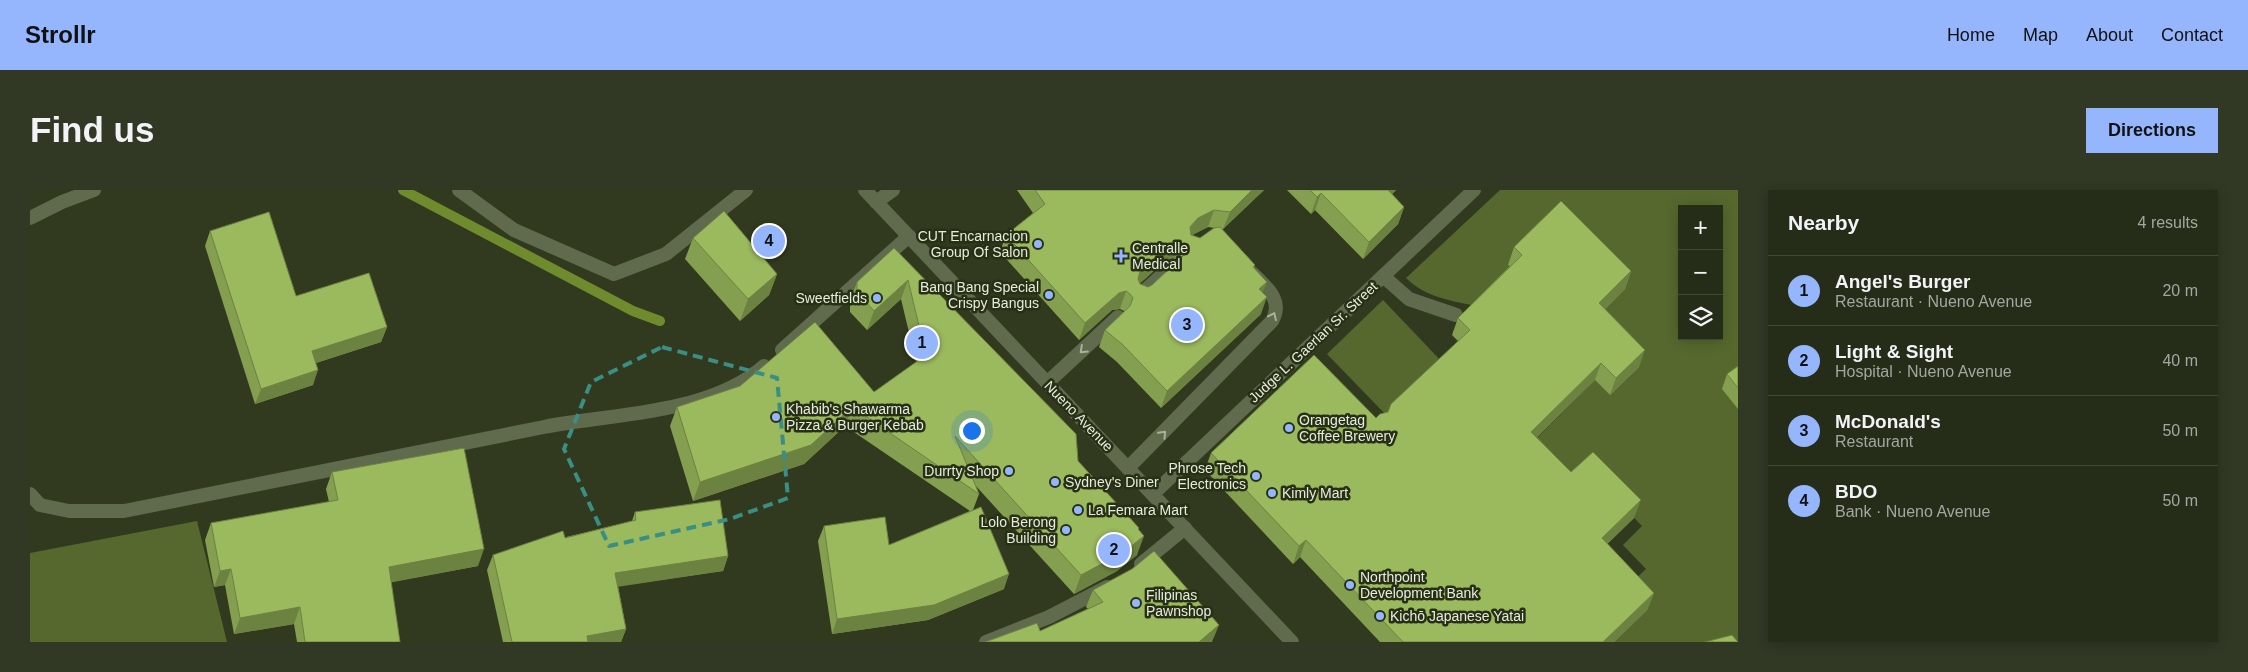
<!DOCTYPE html>
<html lang="en">
<head>
<meta charset="utf-8">
<style>
	:root { --surface:#252c17; --page:#313824; --text:#f1f3f6; --muted:#a3a7a1; --line:#424836; --accent:#95b6fd }
	body { margin:0; font-family:Arial,sans-serif; background:var(--page); color:var(--text) }
	.controls { position:absolute; right:15px; top:15px; display:grid; overflow:hidden; border-radius:0px; box-shadow:0 2px 12px #0003 }
	.controls button { width:45px; height:45px; display:grid; place-items:center; padding:0; border:0; border-bottom:1px solid var(--line); background:var(--surface); color:var(--text); font:25px sans-serif }
	.you { position:absolute; left:941px; top:240px; width:18px; height:18px; margin:-12px; border:4px solid #fff; border-radius:50%; background:#1a73e8; box-shadow:0 0 0 8px #1a73e833 }
	.badge { display:grid; place-items:center; width:32px; height:32px; border-radius:50%; background:var(--accent); color:#111; font-size:16px; font-weight:700 }
	.pin { position:absolute; translate:-50% -50%; border:2px solid #fff; box-shadow:0 1px 5px #0006 }
	.list { margin:0; padding:0; list-style:none }
	h2 { display:flex; justify-content:space-between; align-items:center; height:65px; margin:0; padding:0 20px; font-size:21px }
	h2 small { font-size:16px; font-weight:400; color:var(--muted) }
	.list li { display:grid; grid-template-columns:32px 1fr auto; gap:15px; align-items:center; box-sizing:border-box; height:70px; padding:0 20px; border-top:1px solid var(--line) }
	.list b { display:block; font-size:19px; white-space:nowrap }
	.list p { margin:0; font-size:16px; white-space:nowrap; color:var(--muted) }
	.list em { font-size:16px; font-style:normal; color:var(--muted) }
	.icon { flex:none; width:28px; height:28px; fill:none; stroke:currentColor; stroke-width:2; stroke-linecap:round; stroke-linejoin:round }
	.map { position:relative; flex:none; width:1708px; height:452px; overflow:hidden; border-radius:0px }
	header { display:flex; align-items:center; gap:30px; box-sizing:border-box; height:70px; padding:0 25px; background:var(--accent); color:#111 }
	header strong { font-size:24px }
	nav { display:flex; gap:28px; margin-inline-start:auto; font-size:18px }
	.intro { display:flex; align-items:center; justify-content:space-between; box-sizing:border-box; height:120px; padding:0 30px }
	h1 { margin:0; font-size:35px }
	.button { padding:12px 22px; border-radius:0px; background:var(--accent); color:#111; font-size:18px; font-weight:700 }
	main { display:flex; gap:30px; padding:0 30px }
	aside { flex:1; background:var(--surface); border-radius:0px; box-shadow:0 2px 12px #0003 }
	.map>svg:first-child { display:block }
	.green { fill:#56682e; fill-rule:evenodd }
	.lines { fill:none; stroke-linecap:round; stroke-linejoin:round }
	.stream { stroke:#708b2e; stroke-width:10 }
	.service { stroke:#606a4d; stroke-width:14 }
	.minor { stroke:#606a4d; stroke-width:14 }
	.secondary { stroke:#606a4d; stroke-width:14 }
	.wall { fill:#859f50; fill-rule:evenodd }
	.shaded-wall { fill:#6c8241 }
	.building { fill:#9bb95d; stroke:#6c8241; fill-rule:evenodd }
	.oneway { stroke:#aab29c }
	.marked { fill:none; stroke:#3a8e84; stroke-width:4; stroke-dasharray:10 6; stroke-linejoin:round }
	.poi-dot { fill:#95b6fd; stroke:#273015; stroke-width:2 }
	.labels { text-anchor:middle; dominant-baseline:central; stroke-width:5; stroke-linejoin:round; paint-order:stroke }
	.poi-label { font-size:14px; fill:#e6ecdc; stroke:#273015; text-anchor:start }
	.street-label { font-size:14px; fill:#e6ecdc; stroke:#273015 }
</style>
</head>
<body>
<header>
<strong>Strollr</strong>
<nav><a>Home</a><a>Map</a><a>About</a><a>Contact</a></nav>
</header>
<div class="intro"><h1>Find us</h1><a class="button">Directions</a></div>
<main>
<div class="map">
<svg width="1708" height="452" viewBox="0 0 1708 452">
	<rect width="100%" height="100%" fill="#313a1f"/>
	<g class="green">
		<path d="M1470,0H1708V452H1584L1596,398L1616,379L1593,355L1612,336L1557,279L1535,300L1496,259L1565,190L1580,205L1563,131L1594,99L1485,82L1450,117C1424,111 1396,108 1376,88ZM1652,19H1689V146H1652Z"/>
		<polygon points="1353,110 1415,175 1359,228 1297,164"/>
		<polygon points="167,331 197,452 0,452 0,363"/>
	</g>
	<g class="lines">
		<polyline class="stream" points="373,0 603,121 630,131"/>
		<g class="service">
			<polyline points="429,0 484,40 584,84 636,64 716,0"/>
			<polyline points="1353,86 1379,109 1426,125"/>
			<polyline points="1110,105 1141,77"/>
			<polyline points="1017,193 1088,127"/>
			<path d="M1098,278L1242,131C1254,110 1236,97 1222,83"/>
		</g>
		<g class="minor">
			<polyline points="846,12 863,0"/>
			<polyline points="0,28 32,12 64,0"/>
			<polyline points="752,160 879,46"/>
			<path d="M0,304L10,315L39,321H94C234,294 374,266 514,237C584,223 678,225 734,176"/>
			<polyline points="1123,304 1444,0"/>
			<polyline points="1111,374 1155,338"/>
			<polyline points="956,452 1019,427 1077,397"/>
		</g>
		<polyline class="secondary" points="835,0 1262,452"/>
	</g>
	<g class="wall">
		<path d="M987,0H1234L1193,39H1192L1225,75L1224,78L1233,102L1231,124L1131,218L1087,172L1069,157L1075,140L1094,122V121L1090,119L1082,120L1049,150L970,62L976,45L1003,23ZM1178,37L1185,38L1170,48L1162,45ZM1144,69L1147,72L1122,95L1118,97L1110,94V93L1135,71Z"/>
		<polygon points="1257,0 1366,0 1362,4 1374,17 1368,34 1333,69 1285,20 1281,24"/>
		<polygon points="180,41 266,106 357,137 351,152 286,173 283,195 225,214 175,56"/>
		<polygon points="663,48 747,84 739,105 710,131 655,69"/>
		<polygon points="1484,57 1601,81 1595,99 1575,119 1609,177 1580,205 1565,190 1507,247 1541,282 1604,328 1577,354 1624,403 1617,420 1584,452 1350,452 1270,367 1263,374 1175,280 1181,263 1346,228 1358,222 1428,151 1422,145 1428,128 1480,76 1478,75"/>
		<polygon points="864,58 1108,340 1107,365 1087,381 1044,404 945,295 949,304 943,320 974,399 898,430 802,444 788,351 794,336 859,355 940,321 815,236 774,274 663,311 640,236 647,217 844,202 886,172 871,109 837,140 820,122 820,111 827,92"/>
		<polygon points="1708,176 1708,219 1692,199 1697,184"/>
		<polygon points="302,282 448,376 361,392 370,452 267,452 264,434 204,444 195,395 184,397 175,350 181,333 299,312 296,299"/>
		<polygon points="605,322 698,366 693,381 588,396 596,439 591,452 473,452 457,380 463,365 602,331"/>
		<polygon points="1063,400 1182,452 1010,441 1058,419 1056,417"/>
	</g>
	<g class="shaded-wall">
		<polygon points="1222,0 1234,0 1193,39 1200,22"/>
		<polygon points="1356,0 1366,0 1350,16"/>
		<polygon points="1291,3 1285,20 1281,24 1287,7"/>
		<polygon points="1374,17 1368,34 1333,69 1339,52"/>
		<polygon points="1184,20 1178,37 1162,45 1154,54 1160,37 1168,28"/>
		<polygon points="1150,52 1144,69 1135,71 1104,99 1110,81 1141,53"/>
		<polygon points="1601,81 1595,99 1563,130 1569,113"/>
		<polygon points="747,84 739,105 710,131 718,109"/>
		<polygon points="878,90 871,109 837,140 844,121"/>
		<polygon points="1237,92 1230,109 1229,99"/>
		<polygon points="1096,101 1090,119 1082,120 1049,150 1055,133 1089,103"/>
		<polygon points="1237,107 1231,124 1131,218 1137,201"/>
		<polygon points="357,137 351,152 276,176 282,161"/>
		<polygon points="1615,160 1609,177 1580,205 1586,188"/>
		<polygon points="1571,173 1565,190 1495,259 1501,242"/>
		<polygon points="288,180 283,195 225,214 231,199"/>
		<polygon points="822,217 815,236 774,274 663,311 670,292"/>
		<polygon points="1611,310 1604,328 1565,366 1572,348"/>
		<polygon points="1109,338 1103,354 1114,346 1107,365 1087,381 1044,404 1051,385"/>
		<polygon points="1276,350 1270,367 1263,374 1269,356"/>
		<polygon points="454,359 448,376 353,394 359,377"/>
		<polygon points="698,366 693,381 580,398 585,383"/>
		<polygon points="201,379 195,395 184,397 190,381"/>
		<polygon points="979,384 974,399 898,430 802,444 807,429"/>
		<polygon points="1624,403 1617,420 1584,452 1573,452"/>
		<polygon points="270,417 264,434 204,444 210,428"/>
		<polygon points="1189,435 1182,452 1169,452"/>
		<polygon points="596,439 591,452 555,452 557,446"/>
	</g>
	<g class="building">
		<path d="M1005,0H1222L1200,22L1184,20L1168,28L1160,37L1161,45L1170,48L1184,38L1190,37L1225,75L1223,77L1237,92L1229,99L1237,107L1137,201L1093,155L1075,140L1100,116L1103,108L1100,104L1096,101L1089,103L1055,133L976,45L1015,14ZM1150,52L1156,59L1153,66L1122,95L1118,97L1110,94L1108,89L1110,81L1141,53Z"/>
		<polygon points="1280,0 1358,0 1374,17 1339,52 1291,3 1287,7"/>
		<polygon points="1531,11 1601,81 1569,113 1615,160 1586,188 1571,173 1501,242 1541,282 1563,262 1611,310 1572,348 1624,403 1573,452 1373,452 1276,350 1269,356 1181,263 1284,165 1346,228 1350,224 1358,222 1361,214 1440,140 1428,128 1492,65 1484,57"/>
		<polygon points="694,21 747,84 718,109 663,48"/>
		<polygon points="239,22 266,106 339,83 357,137 282,161 288,180 231,199 180,41"/>
		<polygon points="864,58 1046,244 1048,271 1109,338 1108,339 1114,346 1094,362 1051,385 925,246 949,304 822,217 781,255 670,292 647,217 710,196 785,132 844,202 896,165 878,90 844,121 827,102 827,92"/>
		<polygon points="1708,176 1708,198 1697,184"/>
		<polygon points="434,258 454,359 359,377 370,452 275,452 270,417 210,428 201,379 190,381 181,333 308,310 302,282"/>
		<polygon points="690,310 698,366 585,383 596,439 557,446 558,452 482,452 463,365 533,341 535,348 606,330 605,322"/>
		<polygon points="951,317 979,384 904,415 807,429 794,336 855,327 859,355"/>
		<polygon points="1124,361 1189,435 1169,452 955,452 1007,433 1010,441 1073,412 1063,400 1102,379"/>
		<polygon points="1702,445 1708,452 1675,452"/>
	</g>
	<defs><path id="oneway-chevron" d="M-2-3.5L2.5 0L-2 3.5" fill="none" stroke-width="1.6" stroke-linecap="round" stroke-linejoin="round" transform="scale(1.25)"/></defs>
	<g class="oneway">
		<use href="#oneway-chevron" transform="translate(1243 126) rotate(-65)"/>
		<use href="#oneway-chevron" transform="translate(1053 160) rotate(137)"/>
		<use href="#oneway-chevron" transform="translate(1133 244) rotate(-46)"/>
	</g>
	<path class="marked" d="M632,157L747,188L758,308L700,329L579,356L534,259L561,192Z"/>
	<g class="poi-dot">
		<circle cx="1008" cy="54" r="5"/>
		<path d="M1088.5 58.5h5v5h5v5h-5v5h-5v-5h-5v-5h5z"/>
		<circle cx="1019" cy="105" r="5"/>
		<circle cx="847" cy="108" r="5"/>
		<circle cx="746" cy="227" r="5"/>
		<circle cx="1259" cy="238" r="5"/>
		<circle cx="979" cy="281" r="5"/>
		<circle cx="1226" cy="286" r="5"/>
		<circle cx="1025" cy="292" r="5"/>
		<circle cx="1242" cy="303" r="5"/>
		<circle cx="1048" cy="320" r="5"/>
		<circle cx="1036" cy="340" r="5"/>
		<circle cx="1320" cy="395" r="5"/>
		<circle cx="1106" cy="413" r="5"/>
		<circle cx="1350" cy="426" r="5"/>
	</g>
	<g class="labels">
		<g class="poi-label">
			<text x="998" y="46" text-anchor="end">CUT Encarnacion<tspan x="998" dy="16">Group Of Salon</tspan></text>
			<text x="1102" y="58">Centralle<tspan x="1102" dy="16">Medical</tspan></text>
			<text x="1009" y="97" text-anchor="end">Bang Bang Special<tspan x="1009" dy="16">Crispy Bangus</tspan></text>
			<text x="837" y="108" text-anchor="end">Sweetfields</text>
			<text x="756" y="219">Khabib's Shawarma<tspan x="756" dy="16">Pizza &amp; Burger Kebab</tspan></text>
			<text x="1269" y="230">Orangetag<tspan x="1269" dy="16">Coffee Brewery</tspan></text>
			<text x="1216" y="278" text-anchor="end">Phrose Tech<tspan x="1216" dy="16">Electronics</tspan></text>
			<text x="969" y="281" text-anchor="end">Durrty Shop</text>
			<text x="1035" y="292">Sydney's Diner</text>
			<text x="1252" y="303">Kimly Mart</text>
			<text x="1058" y="320">La Femara Mart</text>
			<text x="1026" y="332" text-anchor="end">Lolo Berong<tspan x="1026" dy="16">Building</tspan></text>
			<text x="1330" y="387">Northpoint<tspan x="1330" dy="16">Development Bank</tspan></text>
			<text x="1116" y="405">Filipinas<tspan x="1116" dy="16">Pawnshop</tspan></text>
			<text x="1360" y="426">Kichō Japanese Yatai</text>
		</g>
		<g class="street-label">
			<text transform="translate(1283 152) rotate(-43)">Judge L. Gaerlan Sr. Street</text>
			<text transform="translate(1049 226) rotate(46)">Nueno Avenue</text>
		</g>
	</g>
</svg>
<div class="controls">
<button>+</button>
<button>−</button>
<button><svg class="icon" aria-label="layers" viewBox="0 0 24 24"><path d="M12 4l9 5-9 5-9-5zM3 14l9 5 9-5"/></svg></button>
</div>
<div class="you"></div>
<div class="pin badge" style="left:892px;top:153px">1</div>
<div class="pin badge" style="left:1084px;top:360px">2</div>
<div class="pin badge" style="left:1157px;top:135px">3</div>
<div class="pin badge" style="left:739px;top:51px">4</div>
</div>
<aside>
<h2>Nearby<small>4 results</small></h2>
<ul class="list">
<li><span class="badge">1</span><div><b>Angel's Burger</b><p>Restaurant · Nueno Avenue</p></div><em>20 m</em></li>
<li><span class="badge">2</span><div><b>Light &amp; Sight</b><p>Hospital · Nueno Avenue</p></div><em>40 m</em></li>
<li><span class="badge">3</span><div><b>McDonald's</b><p>Restaurant</p></div><em>50 m</em></li>
<li><span class="badge">4</span><div><b>BDO</b><p>Bank · Nueno Avenue</p></div><em>50 m</em></li>
</ul>
</aside>
</main>
</body>
</html>
